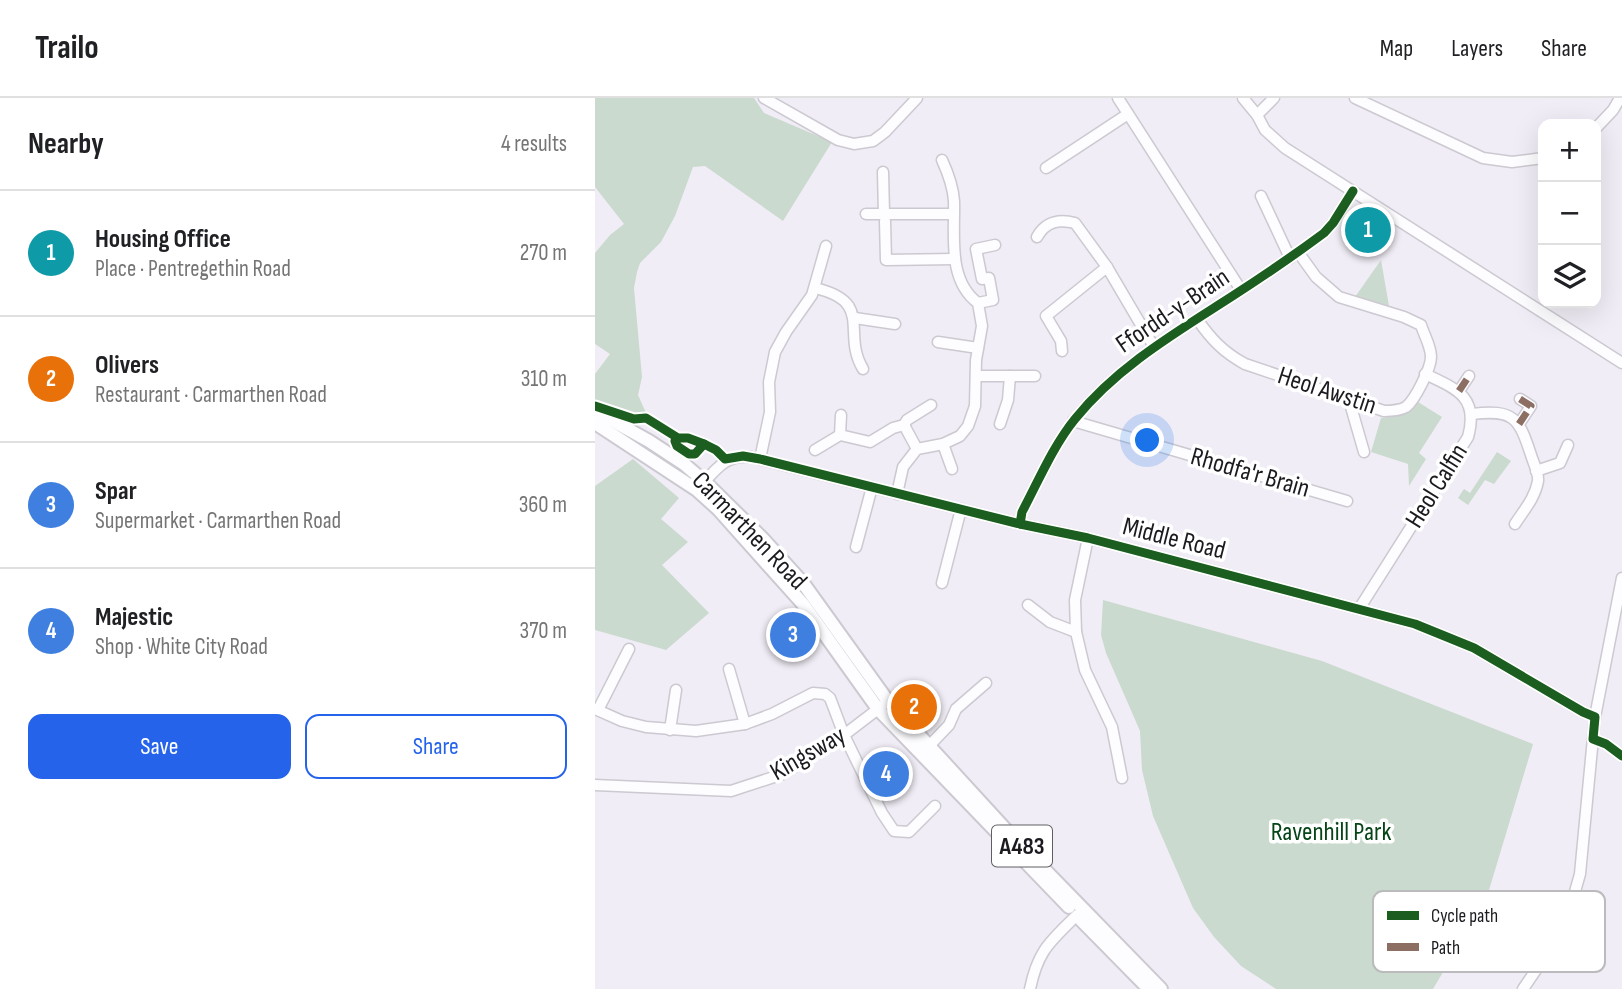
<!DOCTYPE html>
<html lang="en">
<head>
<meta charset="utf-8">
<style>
	:root { --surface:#fff; --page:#f2f2f2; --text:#202124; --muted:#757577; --line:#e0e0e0; --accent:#2563eb }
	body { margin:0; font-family:"Sofia Sans Condensed",sans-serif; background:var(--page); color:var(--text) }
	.controls { position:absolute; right:21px; top:21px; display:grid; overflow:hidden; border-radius:14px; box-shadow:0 7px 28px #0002 }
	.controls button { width:63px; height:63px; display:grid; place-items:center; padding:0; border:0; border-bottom:2px solid var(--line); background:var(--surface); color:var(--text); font:35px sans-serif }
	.you { position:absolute; left:553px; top:343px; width:24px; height:24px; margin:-18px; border:5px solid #fff; border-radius:50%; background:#1a73e8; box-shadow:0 0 0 10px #1a73e833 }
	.badge { display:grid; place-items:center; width:46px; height:46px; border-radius:50%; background:var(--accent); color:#fff; font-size:23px; font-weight:700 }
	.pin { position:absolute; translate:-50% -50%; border:4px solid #fff; box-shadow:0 2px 7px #0006 }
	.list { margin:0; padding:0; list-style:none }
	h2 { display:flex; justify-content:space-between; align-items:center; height:91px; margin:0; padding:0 28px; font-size:30px }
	h2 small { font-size:23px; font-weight:400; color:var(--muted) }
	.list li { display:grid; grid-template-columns:46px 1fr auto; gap:21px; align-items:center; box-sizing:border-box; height:126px; padding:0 28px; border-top:2px solid var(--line) }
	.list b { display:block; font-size:26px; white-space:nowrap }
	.list p { margin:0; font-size:23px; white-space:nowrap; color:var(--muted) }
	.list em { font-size:23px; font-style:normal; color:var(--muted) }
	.actions { display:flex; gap:14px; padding:21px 28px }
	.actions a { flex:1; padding:16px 0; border:2px solid var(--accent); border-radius:14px; text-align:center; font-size:24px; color:var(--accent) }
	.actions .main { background:var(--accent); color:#fff }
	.icon { flex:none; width:38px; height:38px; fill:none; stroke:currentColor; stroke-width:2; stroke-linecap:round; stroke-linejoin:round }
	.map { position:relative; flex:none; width:1027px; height:891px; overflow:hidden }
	header { display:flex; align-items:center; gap:42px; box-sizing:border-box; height:98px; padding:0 35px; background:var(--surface); border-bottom:2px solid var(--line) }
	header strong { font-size:33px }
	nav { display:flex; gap:38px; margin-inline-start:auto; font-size:24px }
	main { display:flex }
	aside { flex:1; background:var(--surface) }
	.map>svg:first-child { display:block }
	.green { fill:#cadace }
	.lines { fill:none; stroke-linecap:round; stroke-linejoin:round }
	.minor-casing { stroke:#ccc9d1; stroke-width:13 }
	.major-casing { stroke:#ccc9d1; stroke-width:16 }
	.minor { stroke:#fdfcfe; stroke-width:10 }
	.major { stroke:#fdfcfe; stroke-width:12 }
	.quiet { stroke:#8d6e63; stroke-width:7; stroke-dasharray:14 7; stroke-linecap:butt }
	.cycleway-casing { stroke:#fff; stroke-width:13 }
	.cycleway { stroke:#1b5e20; stroke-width:9 }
	.labels { text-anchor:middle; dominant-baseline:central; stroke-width:7; stroke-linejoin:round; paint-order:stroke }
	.shield { fill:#fff; stroke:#605e62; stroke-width:2 }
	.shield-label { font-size:24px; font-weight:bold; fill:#1c191f }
	.street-label { font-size:26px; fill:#1c191f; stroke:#fff }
	.park-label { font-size:26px; fill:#054517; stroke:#fff }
	.key { fill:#fff; stroke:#bbbabc; stroke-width:2 }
	.key-label { font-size:19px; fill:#1c191f }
</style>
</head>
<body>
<header>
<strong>Trailo</strong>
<nav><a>Map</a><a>Layers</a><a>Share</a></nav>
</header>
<main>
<aside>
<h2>Nearby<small>4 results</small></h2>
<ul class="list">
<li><span class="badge" style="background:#0f9aa8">1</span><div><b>Housing Office</b><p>Place · Pentregethin Road</p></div><em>270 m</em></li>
<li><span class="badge" style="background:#e8710a">2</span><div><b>Olivers</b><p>Restaurant · Carmarthen Road</p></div><em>310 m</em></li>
<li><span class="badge" style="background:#3f7fe0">3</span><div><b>Spar</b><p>Supermarket · Carmarthen Road</p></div><em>360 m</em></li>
<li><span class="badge" style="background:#3f7fe0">4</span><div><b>Majestic</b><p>Shop · White City Road</p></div><em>370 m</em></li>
</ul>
<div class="actions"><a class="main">Save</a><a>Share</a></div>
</aside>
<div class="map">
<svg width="1027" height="891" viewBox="0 0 1027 891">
	<rect width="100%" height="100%" fill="#f1edf6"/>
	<g class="green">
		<polygon points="0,0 159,0 169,15 237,44 188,123 110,68 98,69 80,118 66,144 45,165 42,174 39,190 47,279 43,297 52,317 37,319 0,304 0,276 15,256 0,246 0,155 15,137 29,126 0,89"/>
		<polygon points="786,162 794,208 760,199"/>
		<path d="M823,304L847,319L824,355L831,361L814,388L813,366L776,354L786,320C801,318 812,314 823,304Z"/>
		<polygon points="902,354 916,363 899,386 890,382 873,407 863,400 869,391 875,395"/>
		<polygon points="38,361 84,400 66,421 93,444 67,467 114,515 71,552 0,532 0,388"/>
		<polygon points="508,502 727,563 938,646 891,802 838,891 681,891 646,868 619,839 598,810 558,718 547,672 545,633 511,555 506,537"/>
	</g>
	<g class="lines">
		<g class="minor-casing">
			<g id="minor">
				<polyline points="169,0 243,42 259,46 278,43 290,34 322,0"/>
				<polyline points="523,0 646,192"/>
				<polyline points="648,0 662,17 670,32 690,50 1027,265"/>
				<polyline points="760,0 888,60 917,64 948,60"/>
				<polyline points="662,17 679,0"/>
				<polyline points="1001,30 1018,12 1025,0"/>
				<polyline points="451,70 533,16"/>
				<polyline points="288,74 289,116"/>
				<polyline points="666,98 695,160"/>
				<polyline points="271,116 358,116"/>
				<polyline points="290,123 291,162 360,161"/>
				<path d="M442,139C451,123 464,121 480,125L512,169L559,249"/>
				<path d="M220,190C280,204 246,235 268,271"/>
				<polyline points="383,205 398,202 394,180 387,181 381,151 400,147"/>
				<polyline points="260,220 300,226"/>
				<path d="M602,221C616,241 628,254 650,266L789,313C796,313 804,313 811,309C820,302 836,270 836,259C836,248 829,237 826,227L809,219L744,199L721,179L703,154"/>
				<polyline points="343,244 383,250"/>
				<polyline points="467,253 466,243 451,218 512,169"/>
				<polyline points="381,278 440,278"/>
				<polyline points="864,293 874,278"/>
				<polyline points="754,302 769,354"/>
				<path d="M877,316C919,311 924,320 936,357C938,364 944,375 943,383C940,400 929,412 920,426"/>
				<polyline points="478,323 752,403"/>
				<polyline points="405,326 413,302 415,278"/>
				<polyline points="924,326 936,308 925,301"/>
				<polyline points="309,327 312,322 336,307"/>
				<polyline points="309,327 322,351"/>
				<polyline points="245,337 246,317"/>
				<polyline points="348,346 357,371"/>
				<polyline points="220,352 245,337 275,344 298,330 309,327"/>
				<polyline points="165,361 175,314 174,284 180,254 191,234 217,197 231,148"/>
				<polyline points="941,373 965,365 973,347"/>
				<path d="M105,389C121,371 131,356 156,359L425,426L493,440L820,526L879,550L988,614L1000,619"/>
				<path d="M302,396L308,369L322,351L348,346L365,338L373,328L380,308L381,262L387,228L383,205C352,182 360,137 359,103C358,88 353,75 347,62"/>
				<path d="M425,426L427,414C443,384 458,348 480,321C522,269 580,235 636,199C667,179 698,158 729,135L738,125L758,93"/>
				<polyline points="493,440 480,502 481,534 490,572 517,629 527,680"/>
				<polyline points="261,449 277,389"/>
				<polyline points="347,485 366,411"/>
				<polyline points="433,507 455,524 481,534"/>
				<path d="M764,511L873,339C884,299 862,291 830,276"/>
				<polyline points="134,571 150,626"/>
				<polyline points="0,611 27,623 51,629 101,633 150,626 177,616 218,595 230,596 235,600 249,637 287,715 299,733 314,734 340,708"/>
				<polyline points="3,612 34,551"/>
				<polyline points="75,632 81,592"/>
				<polyline points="998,641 1011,646 1027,658"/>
				<polyline points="334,648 354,627 361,611 391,585"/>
				<polyline points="0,687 136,693 188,676 249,637 287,608"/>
				<path d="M435,891C443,852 455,844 482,817"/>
				<polyline points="928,891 943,869 975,811 985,776 1000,619 1027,480"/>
			</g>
		</g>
		<g class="major-casing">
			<g id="major">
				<polyline points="0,313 54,343 89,366 109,383 169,442 208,485 292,602 412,733 566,891"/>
				<polyline points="0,325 102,392 123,411 208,506 283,611 474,809"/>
				<polyline points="486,822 554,891"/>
			</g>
		</g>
		<use href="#minor" class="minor"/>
		<use href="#major" class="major"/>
		<g class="quiet">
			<polyline points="864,293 874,278"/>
			<polyline points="924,326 936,308 925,301"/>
		</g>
		<g class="cycleway-casing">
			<g id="cycleway">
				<polyline points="0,308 39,321 51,320 83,340 93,340 109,346 100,356 94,356 82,348 80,343 83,340"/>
				<polyline points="109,346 121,352 130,361 148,358 165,361 425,426 493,440 820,526 879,550 988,614 1000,619 998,641 1011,646 1027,658"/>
				<path d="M425,426L427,414C443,384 458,348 480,321C522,269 580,235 636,199C667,179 698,158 729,135L738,125L758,93"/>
			</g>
		</g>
		<use href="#cycleway" class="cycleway"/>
	</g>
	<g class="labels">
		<rect class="shield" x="397" y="727.5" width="60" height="41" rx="5"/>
		<g class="shield-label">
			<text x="427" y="748">A483</text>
		</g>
		<g class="street-label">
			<text transform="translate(578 213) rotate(-34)">Ffordd-y-Brain</text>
			<text transform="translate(732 293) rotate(18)">Heol Awstin</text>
			<text transform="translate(655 375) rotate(16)">Rhodfa'r Brain</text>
			<text transform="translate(842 388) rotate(-58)">Heol Calfin</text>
			<text transform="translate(154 433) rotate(46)">Carmarthen Road</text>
			<text transform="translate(579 441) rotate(14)">Middle Road</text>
			<text transform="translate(213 656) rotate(-30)">Kingsway</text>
		</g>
		<g class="park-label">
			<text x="736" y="734">Ravenhill Park</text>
		</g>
	</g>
	<rect x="778" y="793" width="232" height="81" rx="10" class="key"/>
	<rect x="792" y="813" width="32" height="9" fill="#1b5e20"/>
	<rect x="792" y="845" width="32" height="8" fill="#8d6e63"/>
	<g class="key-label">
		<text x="836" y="824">Cycle path</text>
		<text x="836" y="856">Path</text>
	</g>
</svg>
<div class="controls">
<button>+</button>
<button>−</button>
<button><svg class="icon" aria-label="layers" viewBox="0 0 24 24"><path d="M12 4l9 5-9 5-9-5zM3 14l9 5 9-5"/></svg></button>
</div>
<div class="you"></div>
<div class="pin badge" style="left:773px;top:132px;background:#0f9aa8">1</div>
<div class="pin badge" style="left:319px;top:609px;background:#e8710a">2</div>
<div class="pin badge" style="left:198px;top:537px;background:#3f7fe0">3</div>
<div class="pin badge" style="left:291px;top:676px;background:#3f7fe0">4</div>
</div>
</main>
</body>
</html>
